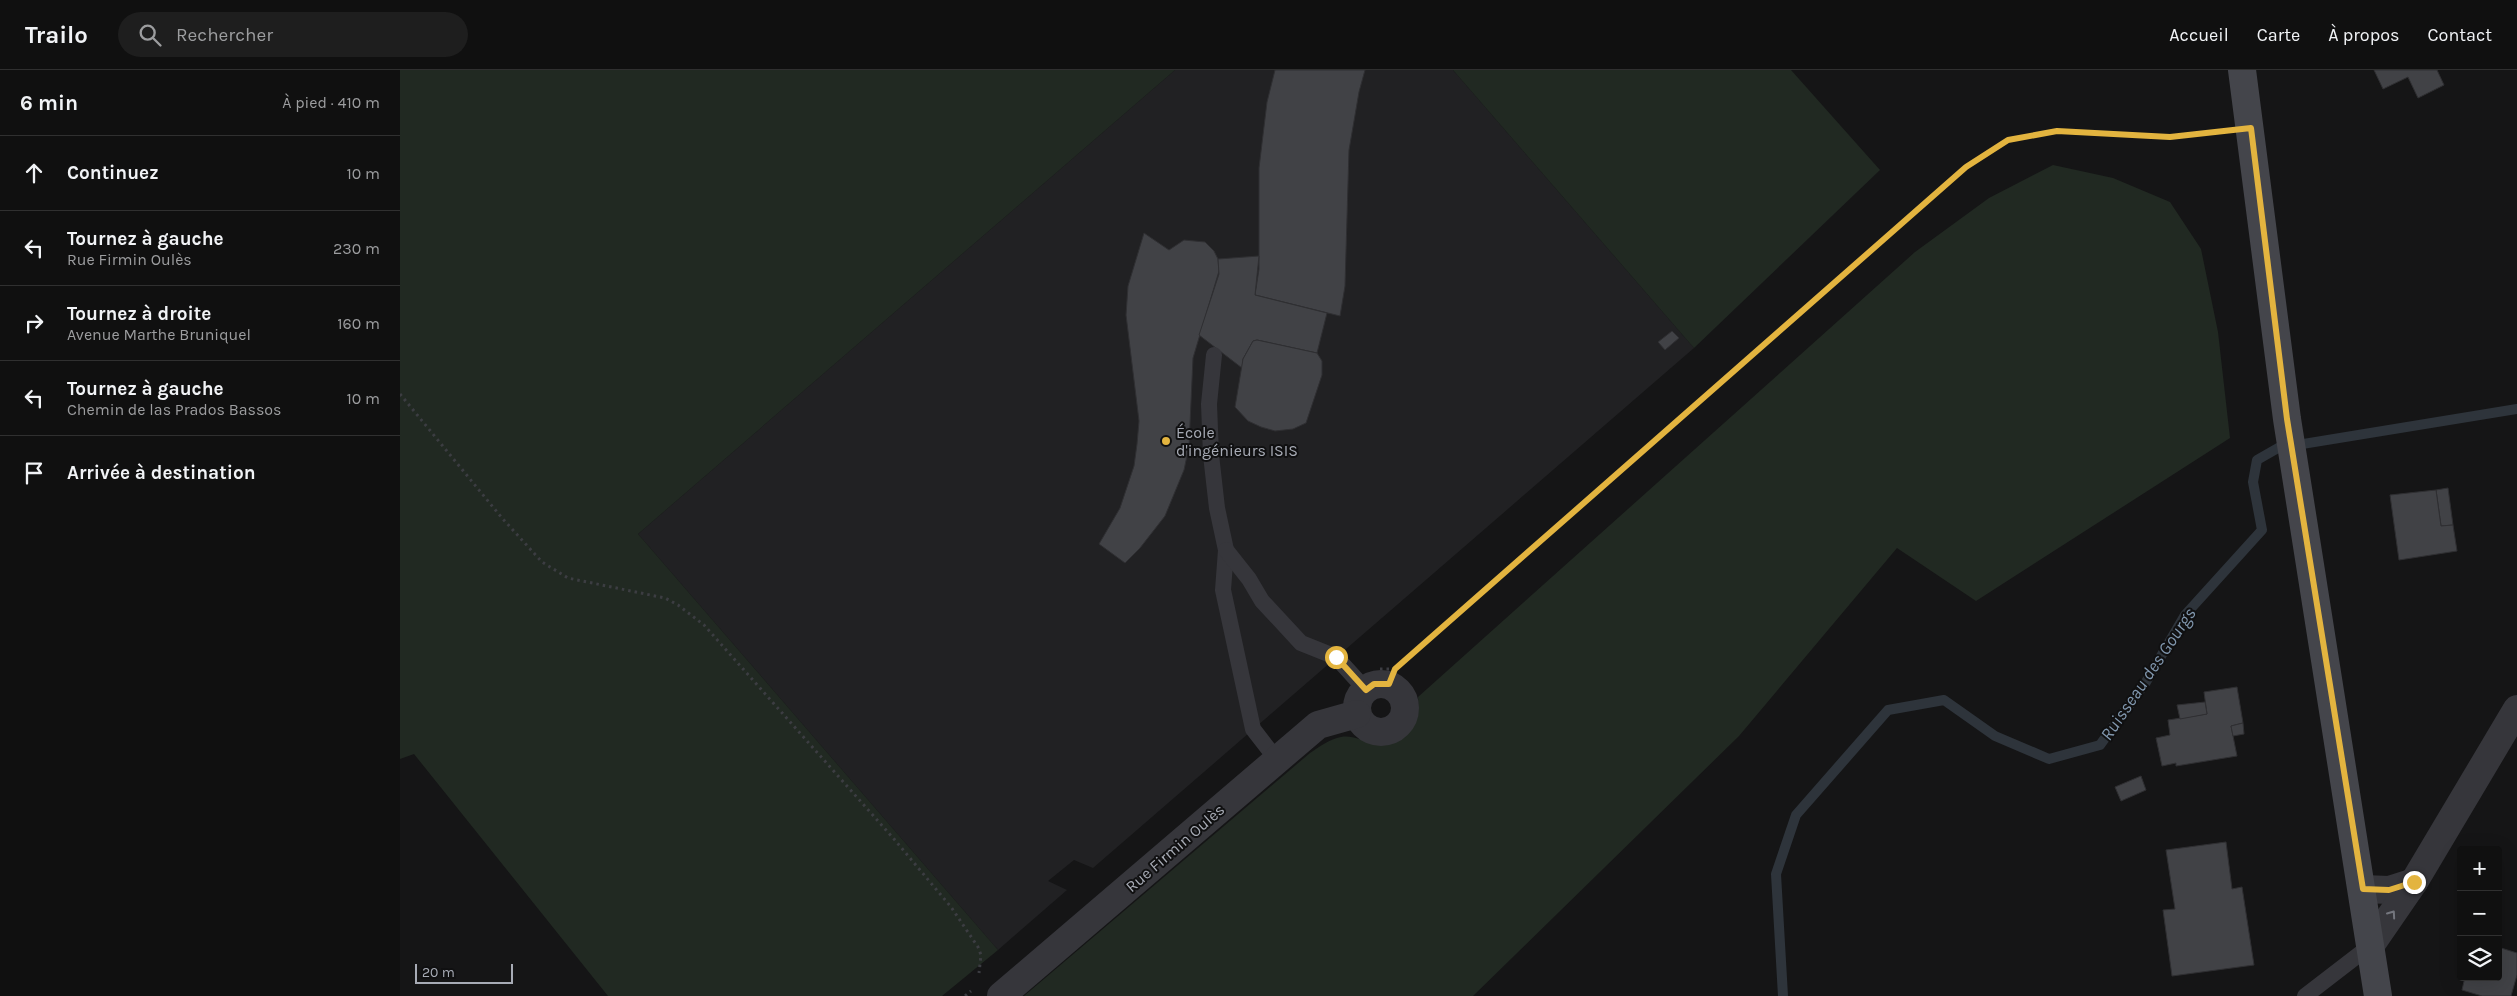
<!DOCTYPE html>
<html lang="fr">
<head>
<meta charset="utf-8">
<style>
	:root { --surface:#101010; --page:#1e1e1e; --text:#f1f3f6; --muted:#9c9d9f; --line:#303030 }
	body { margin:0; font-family:Karla,sans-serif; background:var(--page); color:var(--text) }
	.controls { position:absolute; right:15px; bottom:15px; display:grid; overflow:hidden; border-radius:5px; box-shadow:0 5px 20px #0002 }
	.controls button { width:45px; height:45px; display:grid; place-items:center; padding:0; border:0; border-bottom:1px solid var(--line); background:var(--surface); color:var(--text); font:25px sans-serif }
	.scale { position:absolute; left:15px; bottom:12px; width:98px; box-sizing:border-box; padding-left:5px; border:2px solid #a7abb5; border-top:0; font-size:14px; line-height:18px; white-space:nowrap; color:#a7abb5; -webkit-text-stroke:4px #101011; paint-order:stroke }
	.stop { position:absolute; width:15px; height:15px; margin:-11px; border:4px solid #e3b43f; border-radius:50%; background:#fff }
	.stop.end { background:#e3b43f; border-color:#fff; box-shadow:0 1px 5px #0008 }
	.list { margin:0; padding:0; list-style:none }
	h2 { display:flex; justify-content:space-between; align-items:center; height:65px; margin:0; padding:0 20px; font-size:21px }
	h2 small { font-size:16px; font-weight:400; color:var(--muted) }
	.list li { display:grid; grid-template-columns:32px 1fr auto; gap:15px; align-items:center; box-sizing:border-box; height:75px; padding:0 20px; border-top:1px solid var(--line) }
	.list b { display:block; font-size:19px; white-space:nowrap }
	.list p { margin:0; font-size:16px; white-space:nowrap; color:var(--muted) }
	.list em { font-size:16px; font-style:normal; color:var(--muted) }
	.icon { flex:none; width:28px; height:28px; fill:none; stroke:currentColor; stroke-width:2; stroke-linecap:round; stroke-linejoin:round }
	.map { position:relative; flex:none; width:2117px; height:926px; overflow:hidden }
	header { display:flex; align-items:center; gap:30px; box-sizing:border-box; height:70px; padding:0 25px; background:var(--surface); border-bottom:1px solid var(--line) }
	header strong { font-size:24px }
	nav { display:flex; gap:28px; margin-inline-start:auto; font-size:18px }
	.search { width:350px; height:45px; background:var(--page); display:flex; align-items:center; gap:12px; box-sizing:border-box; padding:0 18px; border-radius:28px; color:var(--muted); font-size:19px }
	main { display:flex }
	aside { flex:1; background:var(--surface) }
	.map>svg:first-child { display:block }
	.built { fill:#212123 }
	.green { fill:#212922 }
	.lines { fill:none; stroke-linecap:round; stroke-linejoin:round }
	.stream { stroke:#2e343b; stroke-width:10 }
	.building { fill:#414246; stroke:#2f2f32 }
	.path { stroke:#3c3d42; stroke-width:3; stroke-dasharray:2.5 4; stroke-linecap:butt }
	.lane { stroke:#36363b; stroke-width:16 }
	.street { stroke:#36363b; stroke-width:28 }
	.secondary { stroke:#44454b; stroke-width:28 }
	.oneway { stroke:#74767e }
	.route { stroke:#e3b43f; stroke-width:6 }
	.poi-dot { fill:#e3b43f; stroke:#101011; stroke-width:2 }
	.labels { text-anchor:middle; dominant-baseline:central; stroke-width:4; stroke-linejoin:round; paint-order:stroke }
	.poi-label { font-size:16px; fill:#a7abb5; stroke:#101011; text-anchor:start }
	.street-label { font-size:16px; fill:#a7abb5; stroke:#101011 }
	.water-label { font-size:18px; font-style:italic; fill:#8197ae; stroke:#101011 }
</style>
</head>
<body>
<header>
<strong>Trailo</strong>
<div class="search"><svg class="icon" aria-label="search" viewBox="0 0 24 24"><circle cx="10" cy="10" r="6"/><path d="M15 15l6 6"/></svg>Rechercher</div>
<nav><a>Accueil</a><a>Carte</a><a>À propos</a><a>Contact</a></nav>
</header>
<main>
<aside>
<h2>6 min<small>À pied · 410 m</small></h2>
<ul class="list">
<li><svg class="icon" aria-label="ahead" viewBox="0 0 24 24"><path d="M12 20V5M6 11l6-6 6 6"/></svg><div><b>Continuez</b></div><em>10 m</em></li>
<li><svg class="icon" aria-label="left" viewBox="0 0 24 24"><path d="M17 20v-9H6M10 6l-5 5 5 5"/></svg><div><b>Tournez à gauche</b><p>Rue Firmin Oulès</p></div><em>230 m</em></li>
<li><svg class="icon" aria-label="right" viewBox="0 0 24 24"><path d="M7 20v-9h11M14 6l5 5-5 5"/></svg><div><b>Tournez à droite</b><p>Avenue Marthe Bruniquel</p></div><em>160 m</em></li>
<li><svg class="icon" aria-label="left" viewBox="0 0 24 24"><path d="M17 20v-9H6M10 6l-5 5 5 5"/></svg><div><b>Tournez à gauche</b><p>Chemin de las Prados Bassos</p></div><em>10 m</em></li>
<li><svg class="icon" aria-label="arrive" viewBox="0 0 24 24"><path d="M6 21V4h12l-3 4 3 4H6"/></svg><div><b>Arrivée à destination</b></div></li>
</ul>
</aside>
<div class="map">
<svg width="2117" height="926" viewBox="0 0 2117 926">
	<rect width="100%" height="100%" fill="#151516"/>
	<polygon class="built" points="775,0 1053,0 1294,278 693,798 674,790 648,811 667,820 598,880 238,464"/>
	<g class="green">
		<polygon points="0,0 775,0 238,464 598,880 542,926 208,926 14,684 0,689"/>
		<polygon points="1053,0 1391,0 1480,100 1294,278"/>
		<path d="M1653,95L1713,108L1770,132L1801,179L1818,262L1830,368L1576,531L1497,478L1339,666L1073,926H624L910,683C919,677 930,669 941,667C953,665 961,671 972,673C1003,678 1021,657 1018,627L1515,182L1589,128Z"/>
	</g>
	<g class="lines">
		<polyline class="stream" points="1383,926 1376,804 1396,745 1488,640 1544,630 1595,666 1649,689 1700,675 1746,612 1785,545 1862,460 1853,412 1857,390 1878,378 2117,339"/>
	</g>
	<g class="building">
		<polygon points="875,0 965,0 959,22 949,80 945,216 940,246 855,225 859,199 859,98 867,32"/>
		<polygon points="1974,0 2037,0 2044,15 2018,28 2008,7 1983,19"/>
		<polygon points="744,163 769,180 784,170 805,172 814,181 818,189 819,201 793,288 789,376 784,400 765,446 740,478 725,493 699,474 720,438 734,396 737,374 739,351 726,245 728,216"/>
		<polygon points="859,186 855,225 927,243 917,283 857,270 853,271 843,289 842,298 799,265 819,204 818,189"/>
		<polygon points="1272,261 1279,268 1265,280 1258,272"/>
		<polygon points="857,270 917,283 922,291 922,305 906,353 893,359 875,361 861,357 848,351 835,337 843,289 853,271"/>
		<polygon points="2048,418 2053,455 2041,456 2036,420"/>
		<polygon points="2036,420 2041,456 2053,455 2057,481 1999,490 1990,425"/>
		<polygon points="1837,617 1843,653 1831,656 1837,686 1776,696 1776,693 1762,696 1756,668 1770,665 1768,650 1807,644 1804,622"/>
		<polygon points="1805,632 1807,644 1780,649 1777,635"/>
		<polygon points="1843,653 1844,664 1833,666 1831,656"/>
		<polygon points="1741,706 1746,720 1721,731 1715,717"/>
		<polygon points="1826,772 1832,819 1842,817 1854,895 1772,906 1763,840 1775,839 1766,780"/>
		<polygon points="2098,877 2117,883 2117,905 2111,926 2082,926 2062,920 2065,907 2098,907"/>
	</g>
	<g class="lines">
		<g class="path">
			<polyline points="0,324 102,448 142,492 168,508 265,528 278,535 304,555 494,769 551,837 578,877 581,885 579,903"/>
			<polyline points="980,599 995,599"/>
			<polyline points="990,612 995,599 1566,97 1608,70 1657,61 1770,67 1819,61"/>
			<polyline points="565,926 571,921"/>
		</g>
		<g class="lane">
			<polyline points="814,285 809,334 811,385 817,438 826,480 823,520 853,659 877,690"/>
			<polyline points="826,480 849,509 862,531 901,573 936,587 966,620"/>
			<polyline points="1905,926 1970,876"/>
		</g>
		<g class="street">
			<circle cx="981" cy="638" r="24"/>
			<polyline points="1963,819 1989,820 2014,812"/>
			<polyline points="1970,876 2014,812 2117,639"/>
			<polyline points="601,926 918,655 957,644"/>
		</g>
		<polyline class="secondary" points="1842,0 1887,349 1978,926"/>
	</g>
	<defs><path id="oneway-chevron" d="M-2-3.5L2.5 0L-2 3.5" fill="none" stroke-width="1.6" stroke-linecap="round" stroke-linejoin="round" transform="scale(1.25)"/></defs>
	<use class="oneway" href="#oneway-chevron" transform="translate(1992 844) rotate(-55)"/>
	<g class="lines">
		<polyline class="route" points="936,587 966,620 974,614 989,614 995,599 1566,97 1608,70 1657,61 1770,67 1851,58 1887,349 1963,819 1989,820 2014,812"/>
	</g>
	<circle class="poi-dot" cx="766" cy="371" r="5"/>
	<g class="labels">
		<g class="poi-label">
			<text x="776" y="362">École<tspan x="776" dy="18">d'ingénieurs ISIS</tspan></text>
		</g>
		<g class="street-label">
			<text transform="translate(775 778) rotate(-41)">Rue Firmin Oulès</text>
		</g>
		<g class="water-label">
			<text transform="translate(1748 604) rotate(-56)">Ruisseau des Gourgs</text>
		</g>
	</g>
</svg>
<div class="controls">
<button>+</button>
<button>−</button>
<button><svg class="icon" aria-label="layers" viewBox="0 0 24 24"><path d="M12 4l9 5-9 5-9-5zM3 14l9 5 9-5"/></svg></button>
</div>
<div class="scale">20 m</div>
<div class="stop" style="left:936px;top:587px"></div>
<div class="stop end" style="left:2014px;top:812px"></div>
</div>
</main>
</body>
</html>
